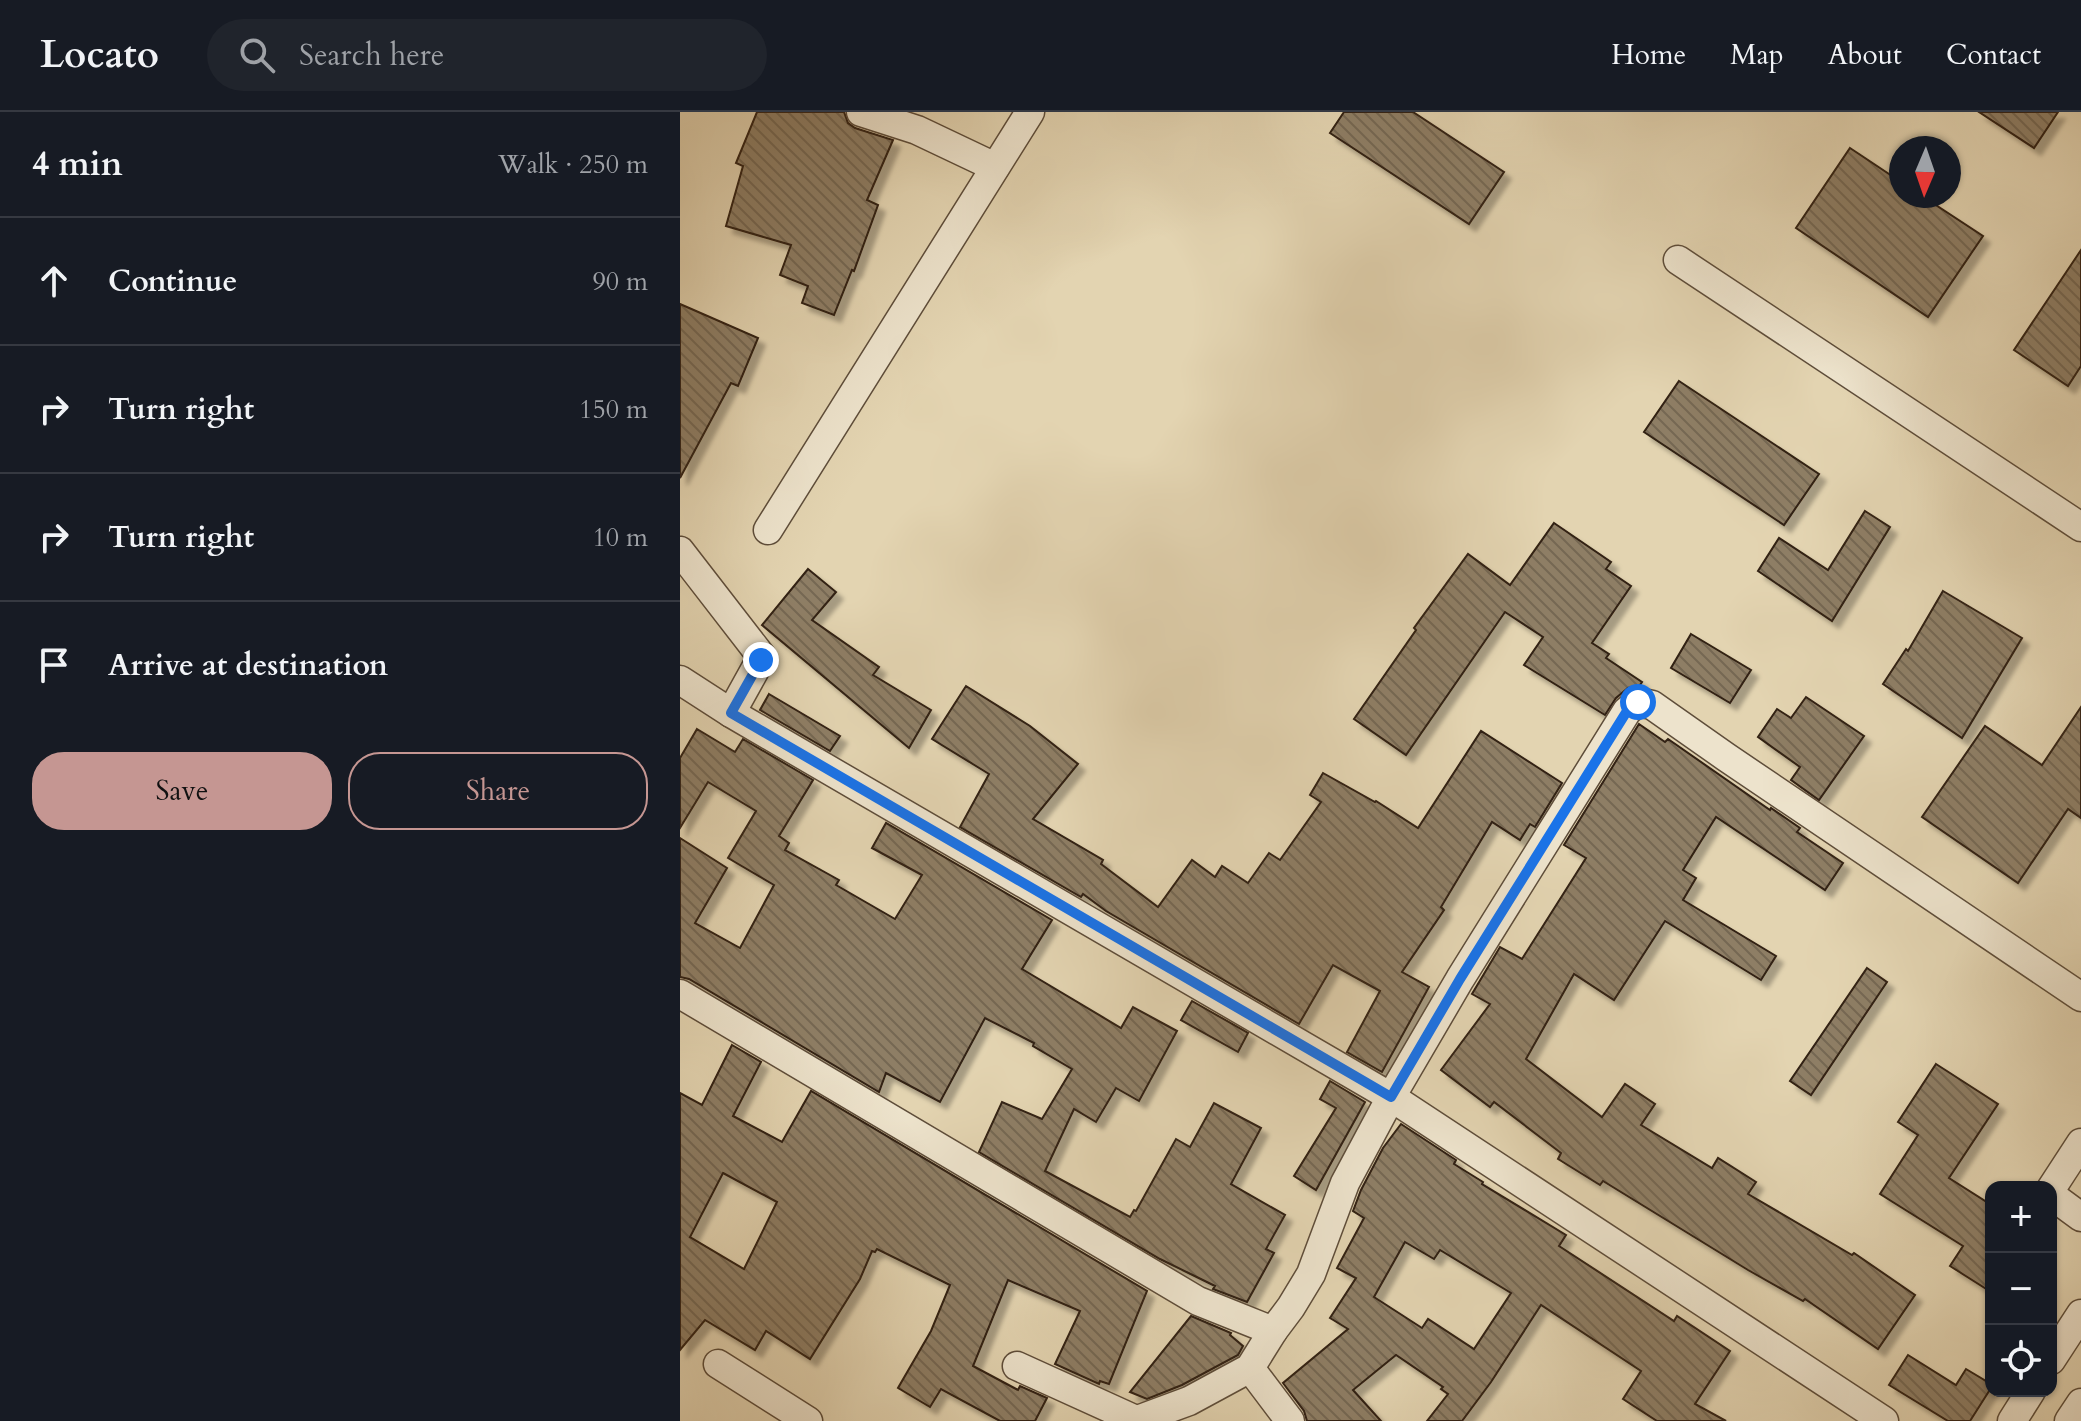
<!DOCTYPE html>
<html lang="en">
<head>
<meta charset="utf-8">
<style>
	:root { --surface:#171b24; --page:#20242c; --text:#f1f3f6; --muted:#9ea1a6; --line:#363941; --accent:#c59692 }
	body { margin:0; font-family:Cardo,serif; background:var(--page); color:var(--text) }
	.controls { position:absolute; right:24px; bottom:24px; display:grid; overflow:hidden; border-radius:16px; box-shadow:0 2px 6px #0004 }
	.controls button { width:72px; height:72px; display:grid; place-items:center; padding:0; border:0; border-bottom:2px solid var(--line); background:var(--surface); color:var(--text); font:40px sans-serif }
	.compass { position:absolute; left:1209px; top:24px; width:72px; height:72px; border-radius:50%; background:var(--surface); box-shadow:0 2px 6px #0004; rotate:182deg }
	.stop { position:absolute; width:24px; height:24px; margin:-18px; border:6px solid #1a73e8; border-radius:50%; background:#fff }
	.stop.end { background:#1a73e8; border-color:#fff; box-shadow:0 2px 8px #0008 }
	.list { margin:0; padding:0; list-style:none }
	h2 { display:flex; justify-content:space-between; align-items:center; height:104px; margin:0; padding:0 32px; font-size:34px }
	h2 small { font-size:26px; font-weight:400; color:var(--muted) }
	.list li { display:grid; grid-template-columns:52px 1fr auto; gap:24px; align-items:center; box-sizing:border-box; height:128px; padding:0 32px; border-top:2px solid var(--line) }
	.list b { display:block; font-size:30px; white-space:nowrap }
	.list em { font-size:26px; font-style:normal; color:var(--muted) }
	.actions { display:flex; gap:16px; padding:24px 32px }
	.actions a { flex:1; padding:18px 0; border:2px solid var(--accent); border-radius:32px; text-align:center; font-size:28px; color:var(--accent) }
	.actions .main { background:var(--accent); color:#111 }
	.icon { flex:none; width:44px; height:44px; fill:none; stroke:currentColor; stroke-width:2; stroke-linecap:round; stroke-linejoin:round }
	.map { position:relative; flex:none; width:1401px; height:1309px; overflow:hidden }
	header { display:flex; align-items:center; gap:48px; box-sizing:border-box; height:112px; padding:0 40px; background:var(--surface); border-bottom:2px solid var(--line) }
	header strong { font-size:38px }
	nav { display:flex; gap:44px; margin-inline-start:auto; font-size:28px }
	.search { width:560px; height:72px; background:var(--page); display:flex; align-items:center; gap:20px; box-sizing:border-box; padding:0 28px; border-radius:44px; color:var(--muted); font-size:30px }
	main { display:flex }
	aside { flex:1; background:var(--surface) }
	.map>svg:first-child { display:block }
	.building { fill:url(#building-back-hatch); stroke:#312012; stroke-width:2; fill-rule:evenodd; filter:url(#shadow) }
	.lines { fill:none; stroke-linecap:round; stroke-linejoin:round }
	.street-casing { stroke:#5e4d3a; stroke-width:31 }
	.street { stroke:#ede3cc; stroke-width:28 }
	.route { stroke:#1a73e8; stroke-width:10 }
</style>
</head>
<body>
<header>
<strong>Locato</strong>
<div class="search"><svg class="icon" aria-label="search" viewBox="0 0 24 24"><circle cx="10" cy="10" r="6"/><path d="M15 15l6 6"/></svg>Search here</div>
<nav><a>Home</a><a>Map</a><a>About</a><a>Contact</a></nav>
</header>
<main>
<aside>
<h2>4 min<small>Walk · 250 m</small></h2>
<ul class="list">
<li><svg class="icon" aria-label="ahead" viewBox="0 0 24 24"><path d="M12 20V5M6 11l6-6 6 6"/></svg><div><b>Continue</b></div><em>90 m</em></li>
<li><svg class="icon" aria-label="right" viewBox="0 0 24 24"><path d="M7 20v-9h11M14 6l5 5-5 5"/></svg><div><b>Turn right</b></div><em>150 m</em></li>
<li><svg class="icon" aria-label="right" viewBox="0 0 24 24"><path d="M7 20v-9h11M14 6l5 5-5 5"/></svg><div><b>Turn right</b></div><em>10 m</em></li>
<li><svg class="icon" aria-label="arrive" viewBox="0 0 24 24"><path d="M6 21V4h12l-3 4 3 4H6"/></svg><div><b>Arrive at destination</b></div></li>
</ul>
<div class="actions"><a class="main">Save</a><a>Share</a></div>
</aside>
<div class="map">
<svg width="1401" height="1309" viewBox="0 0 1401 1309">
	<defs>
		<pattern id="building-back-hatch" width="6" height="6" patternUnits="userSpaceOnUse" patternTransform="scale(2)"><rect width="6" height="6" fill="#8e7e65"/><path d="M-1 5l2 2M0 0l6 6M5-1l2 2" fill="none" stroke="#756752"/></pattern>
		<filter id="shadow"><feDropShadow dx="7" dy="7" stdDeviation="2" flood-color="#0004"/></filter>
	</defs>
	<rect width="100%" height="100%" fill="#e3d4b1"/>
	<filter id="stains"><feTurbulence type="fractalNoise" baseFrequency=".0025" numOctaves="4"/><feColorMatrix values="0 0 0 0 .2 0 0 0 0 .09 0 0 0 0 .02 0 0 0 .5 -.17"/></filter>
	<radialGradient id="worn" r=".72"><stop offset=".6" stop-color="#630" stop-opacity="0"/><stop offset="1" stop-color="#630" stop-opacity=".3"/></radialGradient>
	<g class="building">
		<polygon points="77,0 164,0 168,11 175,16 213,28 187,88 198,93 174,159 172,158 154,203 122,191 128,174 100,163 111,133 46,114 63,54 56,51"/>
		<polygon points="664,0 733,0 824,60 789,112 650,21"/>
		<polygon points="1299,0 1378,0 1354,36"/>
		<polygon points="1170,36 1221,70 1221,84 1242,84 1303,124 1248,205 1116,116"/>
		<polygon points="1401,138 1401,254 1388,274 1334,238"/>
		<polygon points="0,192 78,226 58,274 51,271 0,366"/>
		<polygon points="999,269 1139,362 1104,413 964,320"/>
		<polygon points="1185,399 1210,415 1152,509 1078,459 1099,426 1148,458"/>
		<polygon points="874,411 931,450 926,457 951,474 912,531 929,542 926,546 962,570 960,573 948,576 936,586 925,603 844,553 863,525 825,500 726,643 674,607 736,518 734,516 788,442 830,473"/>
		<polygon points="128,457 156,480 132,508 199,555 193,563 251,598 229,636 82,513"/>
		<polygon points="1263,479 1342,526 1282,626 1203,572 1226,537 1228,539"/>
		<polygon points="1011,522 1071,558 1050,591 991,556"/>
		<polygon points="286,574 350,614 398,652 353,707 423,748 421,752 478,795 512,748 535,765 542,754 568,771 589,741 600,748 641,690 630,683 643,661 695,690 696,689 738,716 801,619 882,671 855,715 850,712 840,728 812,710 761,795 764,798 722,860 749,875 702,960 667,940 700,879 653,853 619,912 426,799 403,782 401,785 280,715 309,662 252,627"/>
		<polygon points="89,582 160,624 150,639 80,598"/>
		<polygon points="1126,585 1184,624 1139,688 1111,668 1120,655 1078,625 1097,597 1111,606"/>
		<polygon points="1401,595 1401,706 1388,697 1338,771 1242,705 1305,614 1362,653"/>
		<polygon points="959,612 985,630 988,627 1090,698 1091,696 1120,716 1117,720 1163,751 1145,778 1036,705 1003,758 1016,766 1003,788 1096,844 1081,868 985,809 934,888 894,862 846,947 922,1005 945,972 975,992 961,1013 1032,1056 1038,1046 1076,1070 1068,1082 1172,1143 1174,1141 1235,1183 1198,1237 1125,1187 1123,1189 1068,1158 923,1069 920,1073 878,1047 881,1041 814,990 810,995 761,958 810,892 792,882 820,835 842,847 906,746 884,733"/>
		<polygon points="17,617 55,640 63,627 133,668 99,724 109,731 105,738 159,768 156,773 215,807 242,763 192,736 206,711 372,808 342,857 441,916 453,895 497,919 459,989 436,976 416,1010 394,997 365,1059 450,1105 454,1098 456,1099 496,1027 510,1035 534,991 581,1016 551,1072 605,1103 586,1137 594,1141 567,1190 533,1177 535,1174 480,1147 299,1040 322,990 362,1007 392,957 353,934 354,931 305,906 260,990 206,961 199,980 9,867 0,865 0,726 47,756 15,811 60,836 94,773 48,746 76,699 28,670 0,716 0,646"/>
		<polygon points="1187,856 1207,870 1131,983 1110,969"/>
		<polygon points="512,889 568,921 558,940 501,908"/>
		<path d="M52,933L81,950L53,1004L102,1030L131,979L467,1179L429,1272L420,1269L419,1272L375,1252L400,1199L328,1168L293,1254L338,1278L340,1274L367,1286L355,1309H320L261,1277L250,1295L218,1276L251,1219L270,1173L197,1137L195,1140L192,1139L180,1167L130,1247L86,1219L75,1238L25,1208L0,1238V981L22,993ZM43,1061L97,1090L64,1157L10,1125Z"/>
		<polygon points="1256,952 1318,992 1269,1066 1310,1092 1311,1090 1311,1180 1270,1154 1283,1134 1200,1082 1238,1023 1218,1010"/>
		<polygon points="650,969 685,990 636,1078 614,1064 656,996 640,987"/>
		<path d="M721,1012L776,1048L774,1052L803,1070L802,1072L886,1123L879,1134L994,1209L997,1204L1050,1239L1015,1292L1046,1309H977L943,1287L961,1259L861,1193L811,1270L782,1309H747L768,1282L761,1277L763,1275L716,1243L673,1278L701,1309H627L624,1299L603,1271L668,1217L650,1206L676,1166L657,1156L684,1106L673,1099L681,1078L703,1036ZM725,1130L754,1147L760,1138L831,1181L794,1237L748,1207L742,1216L694,1185Z"/>
		<polygon points="511,1204 551,1221 550,1223 563,1234 558,1243 502,1273 467,1287 450,1280"/>
		<polygon points="1228,1243 1276,1273 1286,1257 1311,1272 1311,1276 1290,1309 1268,1309 1209,1273"/>
	</g>
	<g class="lines">
		<g class="street-casing">
			<g id="street">
				<polyline points="181,0 237,18 315,55"/>
				<polyline points="998,148 1401,415"/>
				<polyline points="88,418 350,0"/>
				<polyline points="0,439 82,545 51,601"/>
				<polyline points="0,568 51,601 711,985 1204,1309"/>
				<polyline points="0,882 518,1189 593,1219 611,1195 631,1162 665,1071 711,985 780,867 947,599 958,590 972,593 1046,645 1401,885"/>
				<polyline points="1371,1077 1401,1031"/>
				<polyline points="1371,1083 1401,1105"/>
				<polyline points="1371,1248 1401,1202"/>
				<polyline points="38,1252 128,1309"/>
				<polyline points="337,1254 456,1308"/>
				<polyline points="570,1256 610,1309"/>
				<polyline points="455,1309 509,1289 570,1256 593,1219"/>
				<polyline points="1332,1309 1351,1279"/>
				<polyline points="1389,1309 1401,1291"/>
			</g>
		</g>
		<use href="#street" class="street"/>
	</g>
	<g class="lines">
		<polyline class="route" points="81,548 51,601 711,985 780,867 947,599 958,590"/>
	</g>
	<rect width="100%" height="100%" filter="url(#stains)"/>
	<rect width="100%" height="100%" fill="url(#worn)"/>
</svg>
<div class="controls">
<button>+</button>
<button>−</button>
<button><svg class="icon" aria-label="locate" viewBox="0 0 24 24"><circle cx="12" cy="12" r="6"/><path d="M12 2v4M12 18v4M2 12h4M18 12h4"/></svg></button>
</div>
<svg class="compass" viewBox="-18 -18 36 36"><path d="M0-13l5 13h-10z" fill="#e53935"/><path d="M0 13l5-13h-10z" fill="#9ea1a6"/></svg>
<div class="stop" style="left:958px;top:590px"></div>
<div class="stop end" style="left:81px;top:548px"></div>
</div>
</main>
</body>
</html>
